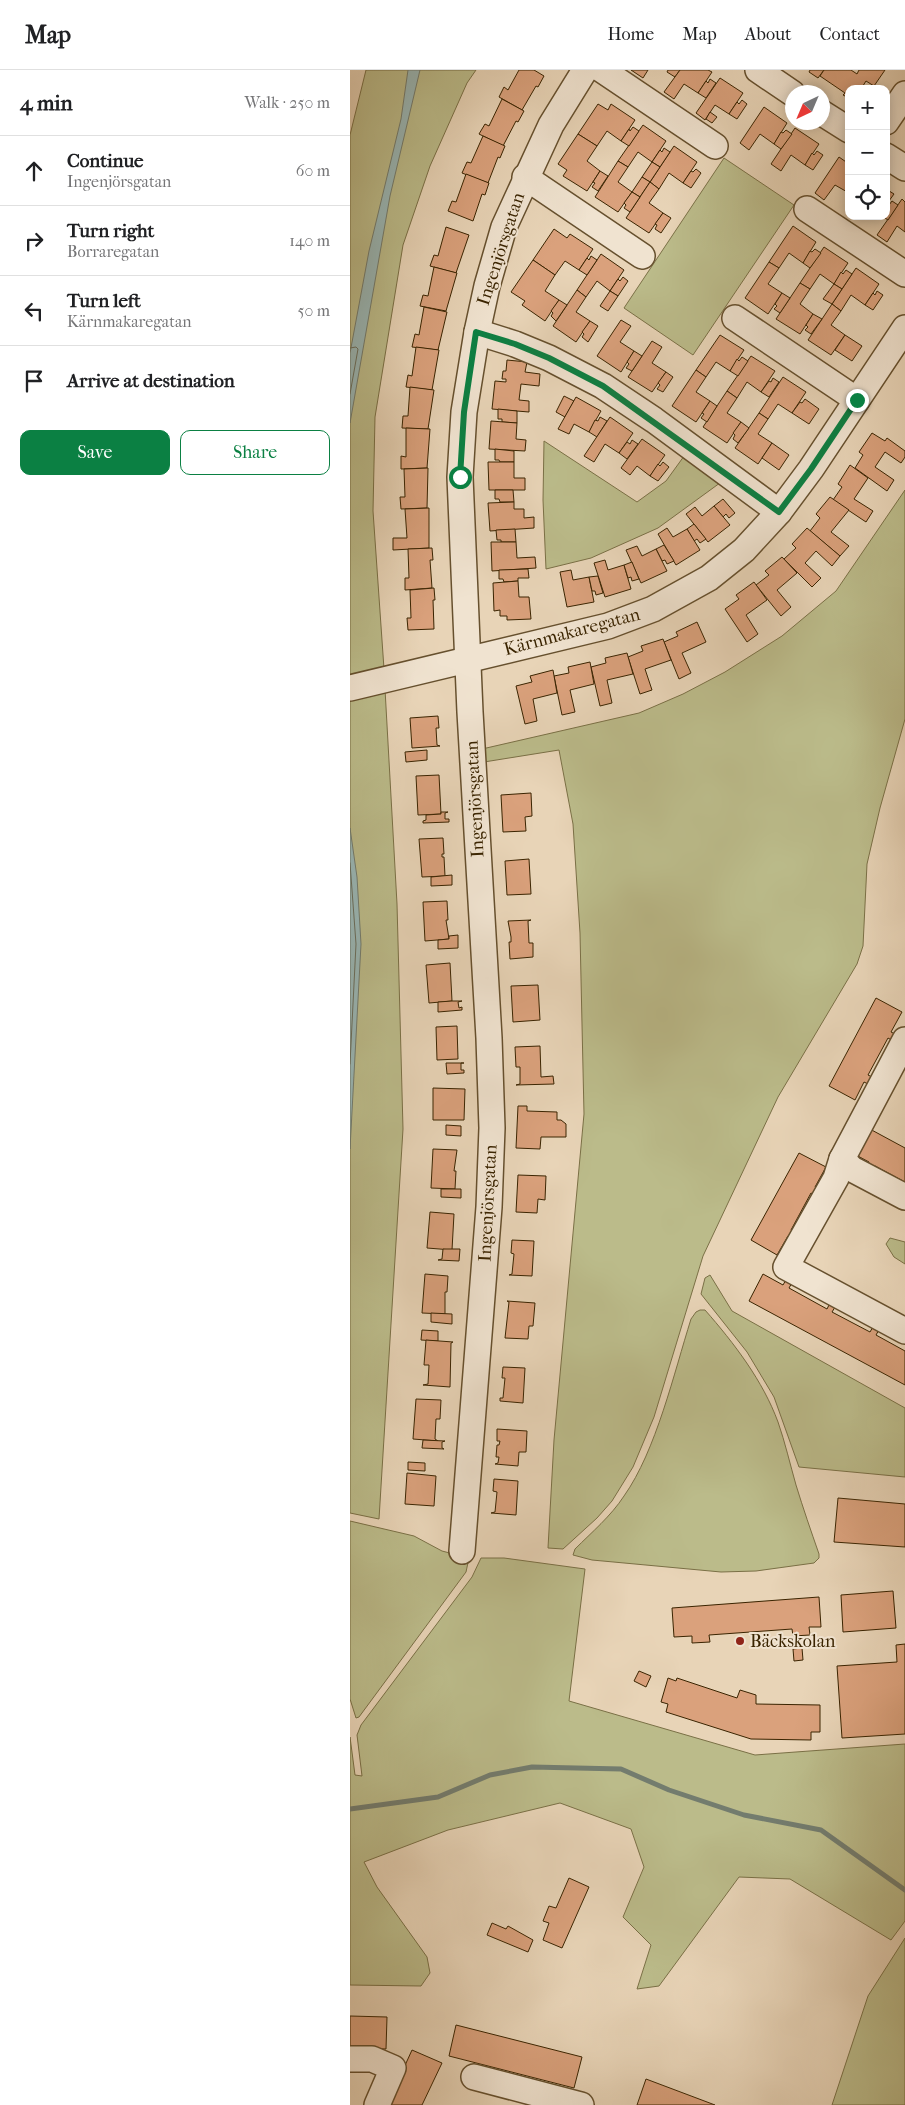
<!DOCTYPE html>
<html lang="en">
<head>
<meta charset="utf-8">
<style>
	:root { --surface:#fff; --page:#f6f6f6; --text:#202124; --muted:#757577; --line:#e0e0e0; --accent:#0b8043 }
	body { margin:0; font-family:"IM FELL French Canon",serif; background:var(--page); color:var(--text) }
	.controls { position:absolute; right:15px; top:15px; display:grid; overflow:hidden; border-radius:10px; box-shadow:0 2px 12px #0003 }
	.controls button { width:45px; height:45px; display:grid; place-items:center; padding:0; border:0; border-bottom:1px solid var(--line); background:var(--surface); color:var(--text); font:25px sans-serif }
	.compass { position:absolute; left:435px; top:15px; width:45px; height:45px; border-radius:50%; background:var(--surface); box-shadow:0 2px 12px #0003; rotate:224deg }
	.stop { position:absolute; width:15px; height:15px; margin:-11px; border:4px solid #0b8043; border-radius:50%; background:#fff }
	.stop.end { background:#0b8043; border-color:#fff; box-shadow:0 1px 5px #0008 }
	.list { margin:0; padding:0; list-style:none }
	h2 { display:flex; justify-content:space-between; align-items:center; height:65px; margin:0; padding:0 20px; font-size:21px }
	h2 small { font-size:16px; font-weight:400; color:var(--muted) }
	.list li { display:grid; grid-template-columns:32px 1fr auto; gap:15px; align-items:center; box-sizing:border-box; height:70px; padding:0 20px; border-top:1px solid var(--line) }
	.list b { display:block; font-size:19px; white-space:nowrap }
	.list p { margin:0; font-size:16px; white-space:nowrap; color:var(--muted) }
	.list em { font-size:16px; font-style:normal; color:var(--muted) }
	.actions { display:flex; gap:10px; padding:15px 20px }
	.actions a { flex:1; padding:11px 0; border:1px solid var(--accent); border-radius:10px; text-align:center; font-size:18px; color:var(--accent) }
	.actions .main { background:var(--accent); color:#fff }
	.icon { flex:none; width:28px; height:28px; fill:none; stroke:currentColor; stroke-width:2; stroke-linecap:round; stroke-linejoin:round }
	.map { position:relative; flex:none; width:555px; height:2035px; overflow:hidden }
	header { display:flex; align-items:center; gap:30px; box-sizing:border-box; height:70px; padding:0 25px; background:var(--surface); border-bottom:1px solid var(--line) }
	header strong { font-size:24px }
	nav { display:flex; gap:28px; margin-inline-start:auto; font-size:18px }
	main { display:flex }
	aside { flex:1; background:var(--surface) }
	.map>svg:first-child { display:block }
	.green { fill:#bbbb8a; stroke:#7a7046 }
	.water { fill:#99b7b6; stroke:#737c6e }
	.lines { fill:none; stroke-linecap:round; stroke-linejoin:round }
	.shore { stroke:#6a6e5c; stroke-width:1 }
	.stream { stroke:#737c6e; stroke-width:5 }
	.building { fill:#daa17c; stroke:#3a2401 }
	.minor-casing { stroke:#66502e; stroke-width:28 }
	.minor { stroke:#f0e3d0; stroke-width:25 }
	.route { stroke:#0b8043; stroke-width:6 }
	.poi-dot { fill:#8f2418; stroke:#f0e3d0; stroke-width:2 }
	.labels { text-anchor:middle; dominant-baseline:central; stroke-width:4; stroke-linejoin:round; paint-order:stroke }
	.street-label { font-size:18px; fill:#3a2401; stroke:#f0e3d0 }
	.poi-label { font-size:18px; fill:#3a2401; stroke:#f0e3d0; text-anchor:start }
</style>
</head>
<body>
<header>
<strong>Map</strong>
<nav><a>Home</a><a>Map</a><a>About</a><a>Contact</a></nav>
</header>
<main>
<aside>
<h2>4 min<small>Walk · 250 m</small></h2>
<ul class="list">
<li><svg class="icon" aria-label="ahead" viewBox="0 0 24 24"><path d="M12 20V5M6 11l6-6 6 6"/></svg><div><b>Continue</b><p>Ingenjörsgatan</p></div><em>60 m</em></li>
<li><svg class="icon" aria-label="right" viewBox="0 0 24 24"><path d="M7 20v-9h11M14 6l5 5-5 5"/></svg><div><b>Turn right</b><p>Borraregatan</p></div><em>140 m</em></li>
<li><svg class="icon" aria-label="left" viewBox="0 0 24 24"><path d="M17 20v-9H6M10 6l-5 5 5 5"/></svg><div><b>Turn left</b><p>Kärnmakaregatan</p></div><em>50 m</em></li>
<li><svg class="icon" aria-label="arrive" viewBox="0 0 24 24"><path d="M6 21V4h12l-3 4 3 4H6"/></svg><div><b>Arrive at destination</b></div></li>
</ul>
<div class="actions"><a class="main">Save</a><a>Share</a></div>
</aside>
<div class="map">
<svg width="555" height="2035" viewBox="0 0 555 2035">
	<rect width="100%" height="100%" fill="#e8d4b7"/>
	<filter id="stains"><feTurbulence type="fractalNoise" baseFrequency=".004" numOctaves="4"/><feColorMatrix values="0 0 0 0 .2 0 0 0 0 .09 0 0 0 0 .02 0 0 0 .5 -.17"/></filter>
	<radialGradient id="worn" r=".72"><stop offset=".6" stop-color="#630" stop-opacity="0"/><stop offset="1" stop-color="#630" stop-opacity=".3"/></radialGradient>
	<g class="green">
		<polygon points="16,0 126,0 117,13 80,96 53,175 25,347 23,441 34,599 0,606 0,65"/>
		<polygon points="374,88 444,135 343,285 274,238"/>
		<polygon points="194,371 287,432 316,411 337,382 374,410 308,458 241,488 196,499 193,430"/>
		<polygon points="555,420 555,649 530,738 517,794 513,876 507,894 428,1027 353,1186 304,1347 283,1397 262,1431 247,1448 213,1479 198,1478 204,1370 234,1044 230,863 223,754 209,680 134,692 132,679 289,643 333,624 375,602 432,566 486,521"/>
		<polygon points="35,619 47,834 53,1059 29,1449 0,1443 0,629"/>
		<polygon points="540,1168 555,1172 555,1194 544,1187 536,1174"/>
		<polygon points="360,1205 382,1241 555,1338 555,1407 449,1397 424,1327 397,1282 351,1224 355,1208"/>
		<path d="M350,1240H355C384,1273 413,1311 428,1352C435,1372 440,1394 446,1415C453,1438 461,1461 469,1484V1488L464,1493L406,1501L371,1502L242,1490L223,1485L225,1479C242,1462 261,1446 274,1426C306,1381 324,1303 341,1249L346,1242Z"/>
		<polygon points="0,1451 64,1466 92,1481 119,1488 116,1502 9,1647 6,1648 0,1629"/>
		<polygon points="131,1488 154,1488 235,1499 219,1631 405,1685 555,1674 555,1851 541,1870 440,1809 389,1807 309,1916 287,1919 301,1875 273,1847 294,1797 281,1759 210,1733 98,1760 14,1792 27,1817 77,1887 80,1903 71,1916 0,1915 0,1667 5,1705 12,1706 7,1665 11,1655 122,1507"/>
		<polygon points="555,1868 555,2035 482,2035 518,1926"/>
	</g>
	<g class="water">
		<polygon points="58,0 70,0 40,126 0,353 0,283 19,181 51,49"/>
		<polygon points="0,758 7,807 11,874 0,1079"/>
	</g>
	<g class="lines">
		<g class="shore">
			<polyline points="0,278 6,277 8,279 0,324"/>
			<polyline points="0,793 6,874 0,994"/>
		</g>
		<polyline class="stream" points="0,1739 88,1727 140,1705 182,1697 271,1699 319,1720 394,1745 471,1760 555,1820"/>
	</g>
	<g class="building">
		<polygon points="169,0 184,0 194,6 188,17 186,16 172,40 149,27 154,17 158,20"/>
		<polygon points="281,0 298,0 293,8"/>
		<polygon points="318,0 330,0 325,7 317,2"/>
		<polygon points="330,0 358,0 362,2 348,23 334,14 324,29 314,22"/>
		<polygon points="460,0 474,0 468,8 459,2"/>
		<polygon points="474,0 501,0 507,4 509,0 535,0 524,16 516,11 511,19 499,19 499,28 493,25 495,23 470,6"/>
		<polygon points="370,8 393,23 379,44 365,35 355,50 346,43"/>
		<polygon points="360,9 366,13 356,28 348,23 356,11 358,13"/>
		<polygon points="152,29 174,41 168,52 166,51 153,76 129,64 135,54 139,56"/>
		<polygon points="392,30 397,34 387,49 379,44 387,32 389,34"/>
		<polygon points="248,34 258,40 261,34 285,50 271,71 257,61 247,76 228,64"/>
		<polygon points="414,37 437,53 424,74 410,64 399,80 390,73"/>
		<polygon points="360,42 367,47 362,53 356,49"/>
		<polygon points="293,55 316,71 302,92 288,82 278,97 268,91"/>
		<polygon points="283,57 289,61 279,76 271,71 279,59 280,61"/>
		<polygon points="445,58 469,74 455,95 441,85 431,101 421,94"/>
		<polygon points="436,60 442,64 431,79 424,74 431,62 433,63"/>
		<polygon points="228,64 247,76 237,91 250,101 237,121 213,106 217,100 208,94"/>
		<polygon points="133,66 155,76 150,88 148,87 138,113 112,103 117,92 121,93"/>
		<polygon points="324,76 347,92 333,113 319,103 309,119 300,112"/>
		<polygon points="314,78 320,82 310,97 302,92 310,80 312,82"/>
		<polygon points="467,81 473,85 463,100 455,95 462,83 464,85"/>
		<polygon points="489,87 499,94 499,123 485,115 474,130 465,123"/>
		<polygon points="268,91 278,97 268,112 282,122 268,142 245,127"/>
		<polygon points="302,92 310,97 300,112 292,107"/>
		<polygon points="346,99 351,103 341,118 333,113 341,101 343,102"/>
		<polygon points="250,101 258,106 248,121 242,117 245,113 243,112"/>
		<polygon points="116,104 139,113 135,125 132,124 123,151 98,141 102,131 106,132"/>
		<polygon points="292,107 300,112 290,127 282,122"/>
		<polygon points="300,112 309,119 299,133 313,143 299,163 276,148"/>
		<polygon points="536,119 544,124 536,135"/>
		<polygon points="282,122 290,127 280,142 274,138 276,135 274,133"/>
		<polygon points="552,129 555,132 555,162 547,156 537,172 527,165"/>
		<polygon points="542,131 548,135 538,150 532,146 536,146 536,135 537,133 539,135"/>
		<polygon points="313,143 321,148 311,163 305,159 307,155 305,154"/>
		<polygon points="443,156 466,172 453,193 439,183 429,198 419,192"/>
		<polygon points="96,157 119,165 106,203 80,196 84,185 88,186"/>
		<polygon points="204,159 217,168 220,164 243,179 229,200 215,191 205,205 183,190"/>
		<polygon points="474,177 498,193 484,214 470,204 460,219 450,213"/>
		<polygon points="465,179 471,183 460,198 453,193 460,181 462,182"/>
		<polygon points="251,184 274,200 260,221 247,211 236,227 227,220"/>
		<polygon points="241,186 247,190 237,205 229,200 237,188 239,190"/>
		<polygon points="183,190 205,205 195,221 209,230 195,251 172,235 175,231 161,222"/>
		<polygon points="419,192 429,198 418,214 432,223 418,244 395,228"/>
		<polygon points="84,197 107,203 96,241 70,236 73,225 78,226"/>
		<polygon points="506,198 529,214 515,235 501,225 491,241 482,234"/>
		<polygon points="496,200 502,204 492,219 484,214 491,202 493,204"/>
		<polygon points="273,207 278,211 268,226 260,221 268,209 270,211"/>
		<polygon points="450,213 460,219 450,234 463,244 450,264 426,249"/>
		<polygon points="484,214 492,219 482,234 473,229"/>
		<polygon points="227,220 236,227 226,242 240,251 226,272 203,256"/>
		<polygon points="260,221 268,226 258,241 250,236"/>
		<polygon points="527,221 533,225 523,240 515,235 523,223 525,225"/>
		<polygon points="432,223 440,228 430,243 424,239 427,236 425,234"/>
		<polygon points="209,230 217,235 206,251 201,246 203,243 201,241"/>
		<polygon points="482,234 491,241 481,255 495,265 481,285 458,270"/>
		<polygon points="74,237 97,242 88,280 62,277 65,264 69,265"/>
		<polygon points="463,244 472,249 461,264 455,260 458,257 456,255"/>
		<polygon points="271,250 281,256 270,272 284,281 271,302 247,286"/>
		<polygon points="240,251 248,256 238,272 232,267 234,264 232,262"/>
		<polygon points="370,265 394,280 380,301 366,292 356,307 346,300"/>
		<polygon points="495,265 512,276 502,291 485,280"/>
		<polygon points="302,271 312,277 302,293 316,302 302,322 278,307"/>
		<polygon points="66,277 89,280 82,320 56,317 58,305 62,306"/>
		<polygon points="284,281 292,286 282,301 276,298 279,294 277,292"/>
		<polygon points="401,286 425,301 411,322 397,312 387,328 377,321"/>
		<polygon points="392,287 398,291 388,306 380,301 387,289 389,291"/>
		<polygon points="157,290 177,292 175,302 190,304 189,316 171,314 169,330 179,331 179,342 142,339 145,311 156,312 156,309 152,309 153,301 156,301"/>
		<polygon points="346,300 356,307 346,322 360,331 346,352 322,336"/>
		<polygon points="316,302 323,307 313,322 307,319 310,315 308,313"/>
		<polygon points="433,307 456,322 442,343 428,334 418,349 409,343"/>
		<polygon points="423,308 429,312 419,327 411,322 419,311 421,312"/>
		<polygon points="60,317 84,320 78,359 52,358 53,346 58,346"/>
		<polygon points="377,321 387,328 377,343 391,352 377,373 353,357"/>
		<polygon points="214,326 224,331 215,347 206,342"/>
		<polygon points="226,327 251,341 239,362 224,354 219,364 208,359"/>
		<polygon points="455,329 469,339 459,354 442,343 450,332 452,333"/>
		<polygon points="360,331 367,336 357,352 351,348 354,344 352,343"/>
		<polygon points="148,339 167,341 167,353 152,352 152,349 148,349"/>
		<polygon points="409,343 418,349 408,364 422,373 408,394 385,378"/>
		<polygon points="250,347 257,351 247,367 239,362 245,350 248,351"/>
		<polygon points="260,347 283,363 269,383 255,374 244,392 234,386"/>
		<polygon points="141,351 167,353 166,369 176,370 175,381 139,379"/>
		<polygon points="391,352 399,358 388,373 383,369 385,365 383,363"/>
		<polygon points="56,358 80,359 77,398 51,399 51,386 56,387"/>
		<polygon points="522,363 535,371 537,368 555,381 555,387 551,393 535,382 525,397 544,410 537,421 505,398 513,385 509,382"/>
		<polygon points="292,369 315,385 300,406 287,396 280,405 271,398"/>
		<polygon points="282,370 288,374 277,389 269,383 277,372 280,374"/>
		<polygon points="422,373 439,385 429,400 412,388"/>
		<polygon points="145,379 164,381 164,392 150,392 149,390 145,390"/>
		<polygon points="138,392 164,392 164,408 175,408 175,420 139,420"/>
		<polygon points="313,392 319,397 308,411 300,406 308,394 310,396"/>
		<polygon points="500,395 518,408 504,429 523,441 516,452 483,430 492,417 488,414"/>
		<polygon points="78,398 77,438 51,439 50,427 55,427 54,399"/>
		<polygon points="145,420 163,420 164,432 150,432 149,429 145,429"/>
		<polygon points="480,427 499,440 481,462 499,476 490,486 460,461 470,448 466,444"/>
		<polygon points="373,429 385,443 379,448 376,444 373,447 364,436"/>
		<polygon points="164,432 164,439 174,439 174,448 184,447 184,458 140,461 138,433"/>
		<polygon points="364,436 380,455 358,472 336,444 345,437 352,446"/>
		<polygon points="79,438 79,478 43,480 43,468 57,468 55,439"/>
		<polygon points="344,454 356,469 350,473 347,469 344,471 337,459"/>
		<polygon points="317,458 323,467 337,459 350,480 326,495 308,464"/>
		<polygon points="457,458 490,486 482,496 466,481 455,493 471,508 462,517 434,489 446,478 442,474"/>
		<polygon points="165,459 166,472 151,472 151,470 147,470 146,460"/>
		<polygon points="141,472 166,472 167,488 185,487 186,498 142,501"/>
		<polygon points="314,475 324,491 317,494 315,490 312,491 306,479"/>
		<polygon points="287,476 292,486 306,479 317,501 291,513 276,480"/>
		<polygon points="82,478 83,490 80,490 82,518 55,520 55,508 59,508 58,479"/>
		<polygon points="432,487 447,503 427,520 441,537 431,546 406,515 419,505 415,501"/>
		<polygon points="255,490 258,500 274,495 281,519 255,527 244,493"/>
		<polygon points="282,492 289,509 282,511 281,507 278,508 274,495"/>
		<polygon points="178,499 179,508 168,508 168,511 154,512 153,509 149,509 149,500"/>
		<polygon points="221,500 223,510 239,507 244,532 217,537 210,502"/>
		<polygon points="248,506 253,523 246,525 245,521 242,521 239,507"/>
		<polygon points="168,511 169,527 179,527 181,549 157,550 157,546 150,546 150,540 144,541 143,513"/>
		<polygon points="404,512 417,530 396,545 408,564 397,572 375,539 389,529 386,525"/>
		<polygon points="84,518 85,530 83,530 84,559 58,560 57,548 61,548 60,520"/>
		<polygon points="347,552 356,572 332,583 341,603 329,609 314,572 328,566 326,562"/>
		<polygon points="313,569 321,590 295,599 302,620 290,624 278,587 293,581 291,576"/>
		<polygon points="277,583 283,604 257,610 262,633 250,636 241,597 256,593 255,588"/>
		<polygon points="240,592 244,614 220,620 225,642 212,645 204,606 219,603 218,597"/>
		<polygon points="203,600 207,623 183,629 187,651 175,654 166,616 182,612 180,606"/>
		<polygon points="88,646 89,658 86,658 87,675 90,676 62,678 60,648"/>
		<polygon points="77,680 77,690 56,692 55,682"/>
		<polygon points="89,705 91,744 68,745 66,706"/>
		<polygon points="181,723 182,746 175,747 176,761 153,762 151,725"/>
		<polygon points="91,742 98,742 95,743 95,749 99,749 99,752 73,753 73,751 76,750 76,745 91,744"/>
		<polygon points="93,768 94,784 92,784 92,787 94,787 95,806 72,807 69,769"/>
		<polygon points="179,789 181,824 157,825 155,791"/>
		<polygon points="102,805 102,815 81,816 81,807"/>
		<polygon points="97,831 98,850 96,850 99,869 75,871 73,832"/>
		<polygon points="181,850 178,851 179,873 183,873 183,887 160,889 159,872 161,872 161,867 158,851"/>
		<polygon points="108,865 108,878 88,879 88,870 99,869 99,866"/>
		<polygon points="100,893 102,931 79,933 76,895"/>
		<polygon points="188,915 190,950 163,952 161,916"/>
		<polygon points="526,928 552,942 541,962 549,966 545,972 538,968 518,1005 526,1009 522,1016 514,1012 505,1030 479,1016"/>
		<polygon points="102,931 112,931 108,932 109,938 112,937 112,940 88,942 88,932"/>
		<polygon points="107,956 108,989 87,990 86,957"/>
		<polygon points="190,976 191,1007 203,1006 204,1014 166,1015 170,1014 170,997 166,997 165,977"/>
		<polygon points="96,993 114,993 111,993 111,1000 114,1000 114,1003 97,1004"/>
		<polygon points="83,1018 115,1019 114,1050 83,1050"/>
		<polygon points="168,1036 177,1036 177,1041 207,1042 207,1050 211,1050 216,1054 216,1067 191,1067 190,1079 166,1078"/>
		<polygon points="96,1055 111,1056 111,1066 96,1065"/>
		<polygon points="518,1058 555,1078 555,1112 525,1096 522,1102 516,1099 519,1092 504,1084"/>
		<polygon points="83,1079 107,1080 104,1101 106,1101 105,1119 81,1118"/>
		<polygon points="449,1083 476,1097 465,1117 472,1121 468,1127 461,1123 441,1160 448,1164 445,1170 438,1166 427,1185 401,1170"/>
		<polygon points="168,1105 196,1106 195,1130 188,1129 187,1143 166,1142"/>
		<polygon points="91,1119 111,1119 111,1128 91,1127"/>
		<polygon points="80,1142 104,1144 102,1180 77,1178"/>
		<polygon points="162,1170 184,1171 182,1206 159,1205 162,1204 164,1184 161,1183"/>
		<polygon points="93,1179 110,1179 109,1191 88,1190 92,1189"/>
		<polygon points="75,1204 98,1206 97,1222 95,1222 95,1244 72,1243"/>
		<polygon points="413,1204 433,1215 437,1208 443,1211 439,1218 477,1239 481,1231 487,1234 482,1242 520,1262 524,1255 530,1258 526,1265 555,1281 555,1315 399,1231"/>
		<polygon points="157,1231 185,1233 183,1256 179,1256 178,1269 155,1268 159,1232"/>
		<polygon points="81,1243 102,1244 102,1254 81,1252"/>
		<polygon points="72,1260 88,1261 88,1271 71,1270"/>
		<polygon points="76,1270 103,1272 101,1273 100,1317 73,1315 78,1314 79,1295 74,1295"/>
		<polygon points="153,1297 175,1298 173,1333 150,1331 150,1328 153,1328 155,1308 152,1308"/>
		<polygon points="66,1329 91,1330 90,1349 86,1349 85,1369 88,1371 63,1369"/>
		<polygon points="147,1359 177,1361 176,1382 169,1382 168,1396 145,1394 148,1393 149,1387 146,1387 147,1375 149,1375 150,1371 147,1371"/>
		<polygon points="73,1370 95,1371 92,1372 92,1378 94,1379 72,1378"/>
		<polygon points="58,1392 75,1393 75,1401 58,1400"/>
		<polygon points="57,1403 86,1406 84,1436 55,1434"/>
		<polygon points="144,1409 168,1411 166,1445 141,1443 145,1442 147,1422 143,1421"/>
		<polygon points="488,1428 555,1434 555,1477 484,1472"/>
		<polygon points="543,1521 546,1558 493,1562 491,1525"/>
		<polygon points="469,1527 471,1557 459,1557 460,1565 443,1566 442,1559 359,1565 360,1572 342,1573 342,1566 324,1567 322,1538"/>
		<polygon points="555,1574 555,1664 492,1668 487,1596 547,1592 546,1575"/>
		<polygon points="452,1578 453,1590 444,1591 443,1579"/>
		<polygon points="289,1601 301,1606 296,1617 284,1611"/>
		<polygon points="318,1608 326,1611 327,1608 387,1628 390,1620 406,1625 406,1634 470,1635 470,1662 461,1662 461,1670 401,1669 316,1642 318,1634 311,1632"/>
		<polygon points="219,1808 239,1817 212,1878 193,1870 199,1853 193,1851 199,1836 206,1838"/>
		<polygon points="142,1853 156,1859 158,1856 183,1870 178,1882 137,1865"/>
		<polygon points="0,1946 37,1947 36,1979 0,1978"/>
		<polygon points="106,1955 232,1987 224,2018 99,1986"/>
		<polygon points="62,1980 92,1993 72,2035 37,2035"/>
		<polygon points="296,2009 365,2035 287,2035"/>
	</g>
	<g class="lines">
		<g class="minor-casing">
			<g id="minor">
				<polyline points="252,0 365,76"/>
				<polyline points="408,0 442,23"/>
				<polyline points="472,43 499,60"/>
				<polyline points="536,52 555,24"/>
				<polyline points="536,86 555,98"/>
				<polyline points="175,107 292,186"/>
				<polyline points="457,139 555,204"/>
				<polyline points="385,248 507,330"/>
				<polyline points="127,262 165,274 199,288 253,316 304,350 429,442"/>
				<polyline points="0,618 258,556 303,539 359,508 394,480 429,442 461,399 555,258"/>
				<polyline points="555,970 492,1089 486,1108 436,1197 555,1261"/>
				<polyline points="492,1089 502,1099 555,1127"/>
				<polyline points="112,1481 139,1137 142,1058 139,968 120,642 110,407 114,342 127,262 137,216 154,157 201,55 235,0"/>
				<polyline points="0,1989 22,1989 43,1998 27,2035"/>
				<polyline points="124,2007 231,2035"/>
			</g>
		</g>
		<use href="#minor" class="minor"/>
	</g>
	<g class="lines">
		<polyline class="route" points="110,407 114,342 126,262 165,274 199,288 253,316 429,442 461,399 507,330"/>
	</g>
	<circle class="poi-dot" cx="390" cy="1571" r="5"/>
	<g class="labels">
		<g class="street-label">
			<text transform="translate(151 179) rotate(-72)">Ingenjörsgatan</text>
			<text transform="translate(222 562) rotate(-15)">Kärnmakaregatan</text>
			<text transform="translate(125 729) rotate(-93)">Ingenjörsgatan</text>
			<text transform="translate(138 1133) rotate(-87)">Ingenjörsgatan</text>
		</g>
		<g class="poi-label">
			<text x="400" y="1571">Bäckskolan</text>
		</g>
	</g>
	<rect width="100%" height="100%" filter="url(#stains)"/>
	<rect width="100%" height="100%" fill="url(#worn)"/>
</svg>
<div class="controls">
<button>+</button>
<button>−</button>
<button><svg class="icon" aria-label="locate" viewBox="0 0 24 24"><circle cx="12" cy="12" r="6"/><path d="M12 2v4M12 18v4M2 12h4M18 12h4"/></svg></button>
</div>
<svg class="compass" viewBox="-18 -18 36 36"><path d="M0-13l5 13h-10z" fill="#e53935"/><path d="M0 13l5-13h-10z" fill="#757577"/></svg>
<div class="stop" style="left:110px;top:407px"></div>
<div class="stop end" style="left:507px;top:330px"></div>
</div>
</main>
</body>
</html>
